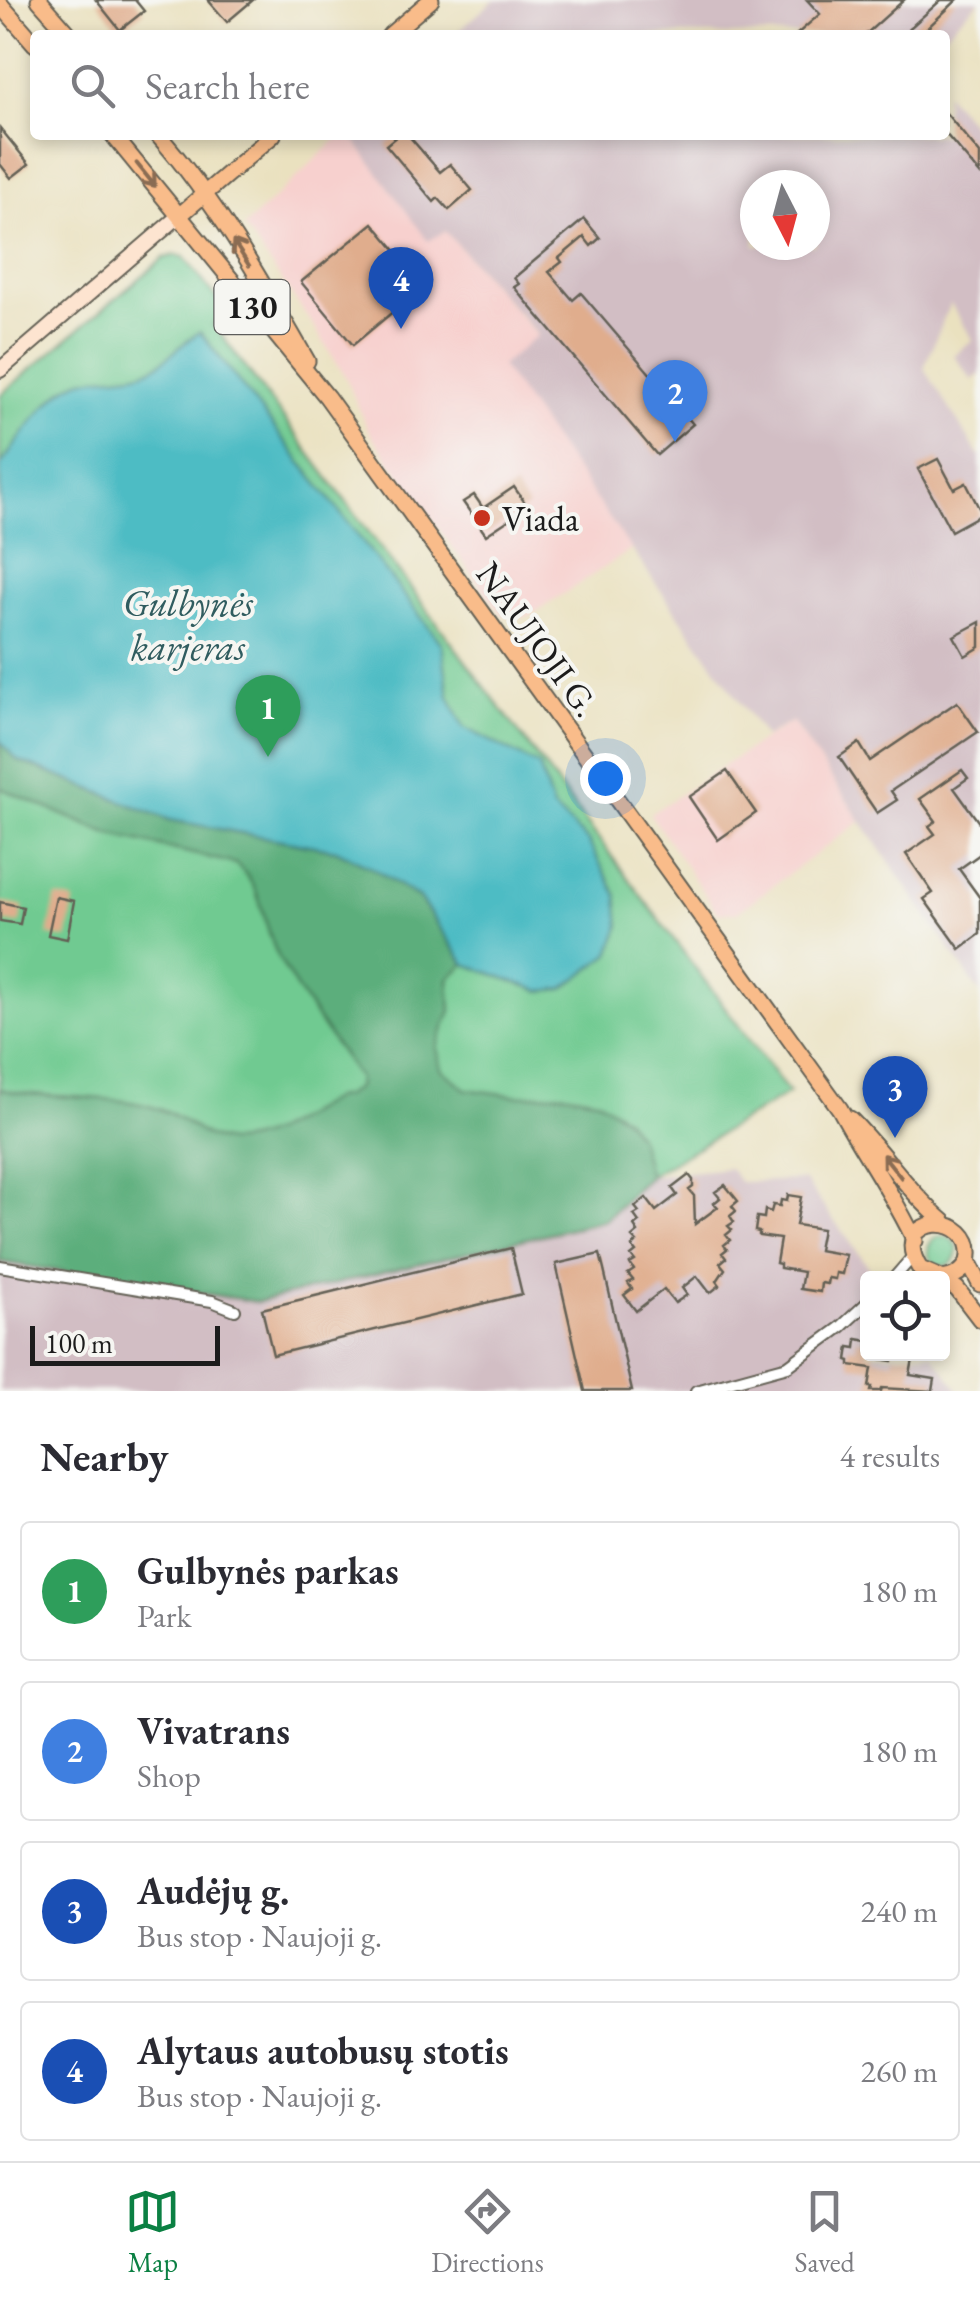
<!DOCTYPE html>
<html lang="en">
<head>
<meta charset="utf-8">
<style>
	:root { --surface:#fff; --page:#f2f2f3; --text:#2b2b33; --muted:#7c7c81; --line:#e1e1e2; --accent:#0b8043 }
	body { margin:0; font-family:"EB Garamond",serif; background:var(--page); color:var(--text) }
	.controls { position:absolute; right:30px; bottom:30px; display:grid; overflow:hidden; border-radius:10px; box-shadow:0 5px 15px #0003 }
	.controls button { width:90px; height:90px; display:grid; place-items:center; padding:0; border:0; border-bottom:2px solid var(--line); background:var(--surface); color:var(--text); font:50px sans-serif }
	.compass { position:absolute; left:740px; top:170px; width:90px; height:90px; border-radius:50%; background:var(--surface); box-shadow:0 5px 15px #0003; rotate:174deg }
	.scale { position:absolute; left:30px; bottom:25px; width:190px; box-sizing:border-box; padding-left:10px; border:5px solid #1c1c1c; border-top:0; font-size:28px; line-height:35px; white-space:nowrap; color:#1c1c1c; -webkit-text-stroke:8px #f6f6f2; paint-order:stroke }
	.you { position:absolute; left:605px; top:778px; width:35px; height:35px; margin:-25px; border:8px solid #fff; border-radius:50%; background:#1a73e8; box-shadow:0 0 0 15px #1a73e833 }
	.badge { display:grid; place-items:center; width:65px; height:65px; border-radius:50%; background:var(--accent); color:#fff; font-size:32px; font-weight:700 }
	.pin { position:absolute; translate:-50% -82px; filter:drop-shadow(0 2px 5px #0008) }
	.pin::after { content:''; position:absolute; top:52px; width:35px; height:30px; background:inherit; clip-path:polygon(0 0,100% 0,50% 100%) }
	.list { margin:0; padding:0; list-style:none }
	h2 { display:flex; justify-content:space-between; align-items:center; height:130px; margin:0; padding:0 40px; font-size:42px }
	h2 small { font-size:32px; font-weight:400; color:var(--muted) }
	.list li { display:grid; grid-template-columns:65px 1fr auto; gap:30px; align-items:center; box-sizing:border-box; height:140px; margin:0 20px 20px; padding:0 20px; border:2px solid var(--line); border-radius:10px }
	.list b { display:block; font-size:38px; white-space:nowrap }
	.list p { margin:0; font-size:32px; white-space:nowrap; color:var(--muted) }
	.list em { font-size:32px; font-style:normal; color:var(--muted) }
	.icon { flex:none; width:55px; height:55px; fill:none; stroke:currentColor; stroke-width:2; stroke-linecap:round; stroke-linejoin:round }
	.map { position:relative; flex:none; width:980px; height:1391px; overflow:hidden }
	.search { position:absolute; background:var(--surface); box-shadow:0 5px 15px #0003; left:30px; right:30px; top:30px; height:110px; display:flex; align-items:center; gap:25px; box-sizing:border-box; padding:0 35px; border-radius:10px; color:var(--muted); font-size:38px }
	.sheet { height:770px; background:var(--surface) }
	nav { display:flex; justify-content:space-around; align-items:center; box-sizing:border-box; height:140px; border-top:2px solid var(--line); background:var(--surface); font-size:28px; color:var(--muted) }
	nav a { display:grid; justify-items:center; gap:5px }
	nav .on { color:var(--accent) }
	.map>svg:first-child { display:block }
	.built { fill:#f7d0ce }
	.industrial { fill:#d2bec4; fill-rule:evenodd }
	.green { fill:#70ca91; stroke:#467356; stroke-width:2.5 }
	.forest { fill:#5cae7b; stroke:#3c654c; stroke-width:2.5 }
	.water { fill:#4ebcc4; stroke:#356c70; stroke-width:2.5 }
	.building { fill:#e0ad8d }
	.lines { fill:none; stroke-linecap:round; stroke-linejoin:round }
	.street-casing { stroke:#646155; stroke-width:14 }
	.secondary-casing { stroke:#646155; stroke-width:18 }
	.primary-casing { stroke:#646155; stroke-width:19 }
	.street { stroke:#fff; stroke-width:10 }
	.secondary { stroke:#fde4d0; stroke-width:14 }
	.primary { stroke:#f9bc8a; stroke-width:15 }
	.oneway { stroke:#8a6c53 }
	.poi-dot { fill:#c8321e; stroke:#f6f6f2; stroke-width:4 }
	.labels { text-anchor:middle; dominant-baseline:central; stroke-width:8; stroke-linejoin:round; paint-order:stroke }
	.shield { fill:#f6f6f2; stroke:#5d5d5c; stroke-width:2.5 }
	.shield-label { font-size:32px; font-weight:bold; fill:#1c1c1c }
	.poi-label { font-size:35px; fill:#1c1c1c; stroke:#f6f6f2; text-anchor:start }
	.street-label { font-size:35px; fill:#1c1c1c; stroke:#f6f6f2 }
	.water-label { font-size:38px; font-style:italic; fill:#305c5f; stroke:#f6f6f2 }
</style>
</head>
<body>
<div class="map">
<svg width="980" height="1391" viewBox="0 0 980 1391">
	<rect width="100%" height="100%" fill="#f6f6f2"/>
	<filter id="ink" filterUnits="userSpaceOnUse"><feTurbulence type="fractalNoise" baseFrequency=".01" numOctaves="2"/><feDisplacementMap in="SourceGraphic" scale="20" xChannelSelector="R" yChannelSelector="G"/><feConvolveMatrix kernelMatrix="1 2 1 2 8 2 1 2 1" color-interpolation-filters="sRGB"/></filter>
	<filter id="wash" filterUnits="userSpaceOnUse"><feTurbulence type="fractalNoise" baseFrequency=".0048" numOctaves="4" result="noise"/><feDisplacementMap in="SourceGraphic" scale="40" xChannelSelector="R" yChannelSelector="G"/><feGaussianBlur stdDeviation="2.25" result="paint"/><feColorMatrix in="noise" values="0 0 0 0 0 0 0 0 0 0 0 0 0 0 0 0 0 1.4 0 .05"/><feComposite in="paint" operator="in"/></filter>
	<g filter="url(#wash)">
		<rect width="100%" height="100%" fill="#eae1bf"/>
		<g class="built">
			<polygon points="341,135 351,135 428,240 445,231 538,336 502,366 633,549 531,615 515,619 501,614 369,432 346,378 313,325 244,227"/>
			<polygon points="792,721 861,821 736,913 717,912 650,814"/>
		</g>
		<g class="industrial">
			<polygon points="494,0 980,0 944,35 454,35"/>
			<path d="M945,93L980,133V374L972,380L954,355L973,340L950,303L924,368L980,457V993L792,721L765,737L501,366L538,335L445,231L428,241L351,135H945ZM755,185H815V245H755Z"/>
			<polygon points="729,1168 740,1182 804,1180 877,1278 868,1278 868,1354 932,1354 960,1391 0,1391 0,1262 258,1302 605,1220 649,1176"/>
		</g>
		<g class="green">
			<polygon points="176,255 184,257 228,313 213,324 789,1093 649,1176 605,1220 258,1302 0,1262 0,395 164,258"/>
			<circle cx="943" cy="1251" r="15"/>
		</g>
		<path class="forest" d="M0,741L17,760L170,820L336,850L374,869L419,898L465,964L449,978L451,1011L437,1047L441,1069L466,1089L519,1096L563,1093L597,1099L625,1118L639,1137L649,1176L605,1220L258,1302L0,1262V1089C54,1102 115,1091 167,1112C188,1121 204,1140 229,1142C266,1143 303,1115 334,1098L345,1096L357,1087L358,1078C331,1037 299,997 277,954C262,922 264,889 236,864L108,834L0,788Z"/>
		<path class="water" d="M200,332L442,644L449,696L464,727L539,766L553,808L588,841L617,895L620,927L610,954L563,989L540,991L465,964L419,898L374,869L336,850L170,820L17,760L0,741V466C20,439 52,386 87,379C109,374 136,378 156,366C172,356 184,341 200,332Z"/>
		<g id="blocks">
			<g class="building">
				<polygon points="96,0 135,0 144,11 120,30"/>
				<polygon points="208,0 253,0 227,22"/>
				<polygon points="807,0 904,0 865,35 796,35 820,14"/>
				<polygon points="941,0 957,0 920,35 902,35"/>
				<polygon points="945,112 980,154 980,174 945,133"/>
				<polygon points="0,128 29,164 11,178 0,164"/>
				<polygon points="398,135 408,135 440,172 450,164 472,190 449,210 438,198 434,202 386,145"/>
				<polygon points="584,219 600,238 591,246 584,237 559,258 562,262 549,272 573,300 581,293 693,424 657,455 514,287 519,284 514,278"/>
				<polygon points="373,223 425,285 353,345 301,282"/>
				<polygon points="938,459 954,489 966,483 980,510 980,515 951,531 918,469"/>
				<polygon points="514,487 528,507 486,535 463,502 474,495 483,508"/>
				<polygon points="980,622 980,647 965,656 954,636"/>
				<polygon points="957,702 978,732 891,791 897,800 877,813 839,757 859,743 870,761"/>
				<polygon points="962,770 968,778 954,788 980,824 980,854 959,869 980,898 980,934 960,949 924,899 933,893 906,854 935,834 929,826 936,821 920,799"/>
				<polygon points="727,771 756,813 718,840 689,797"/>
				<polygon points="56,897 74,901 67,939 48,935"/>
				<polygon points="0,902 23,907 20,924 0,921"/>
				<polygon points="689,1175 693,1180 693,1187 689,1190 694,1196 695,1224 718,1207 714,1203 720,1198 715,1192 725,1185 738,1201 732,1206 736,1211 730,1216 734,1222 728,1226 732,1230 726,1235 730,1240 724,1245 727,1249 722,1253 726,1258 720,1263 725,1269 717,1281 720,1285 710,1293 697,1276 682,1288 687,1295 675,1303 664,1289 636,1311 624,1295 632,1289 628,1283 633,1280 628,1274 634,1270 630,1264 635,1261 631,1256 636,1252 632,1247 637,1242 632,1237 638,1232 634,1226 639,1222 634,1215 639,1212 635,1207 646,1198 656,1211 677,1195 672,1188"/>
				<polygon points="788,1195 801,1197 796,1225 822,1229 818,1250 846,1255 842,1274 836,1273 835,1279 828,1278 827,1284 821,1283 820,1292 800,1289 803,1272 780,1268 780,1264 776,1263 780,1239 759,1236 759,1232 755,1231 757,1217 764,1218 765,1210 771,1212 773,1205 780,1206 781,1200 787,1201"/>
				<polygon points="511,1248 522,1294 273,1355 262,1309"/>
				<polygon points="600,1254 604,1270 632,1391 585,1391 556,1264"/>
				<polygon points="857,1339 868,1341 868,1354 874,1354 874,1358 893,1361 894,1355 914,1354 910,1375 935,1379 933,1391 882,1388 881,1391 871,1391 872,1387 869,1387 872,1368 850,1365 850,1361 847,1360 849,1347 856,1348"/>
			</g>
		</g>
	</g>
	<g filter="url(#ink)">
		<use href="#blocks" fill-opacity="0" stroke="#646155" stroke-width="2.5"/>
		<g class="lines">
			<g class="street-casing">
				<g id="street">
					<polyline points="0,1266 212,1301 235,1310"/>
					<polyline points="894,1278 914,1255"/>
					<polyline points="696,1391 788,1366 841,1327 868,1302"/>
				</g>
			</g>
			<g class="secondary-casing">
				<polyline id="secondary" points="0,370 180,215"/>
			</g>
			<g class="primary-casing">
				<g id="primary">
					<polyline points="39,0 70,35"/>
					<polyline points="0,4 35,44"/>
					<polyline points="390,35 431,0"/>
					<path d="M113,135L327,397L840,1109C864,1154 894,1195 915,1241"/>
					<path d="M158,135C217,202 263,284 307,361"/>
					<polyline points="180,215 273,135"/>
					<path d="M850,1119C883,1152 908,1191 944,1222"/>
					<polyline points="968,1261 980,1284"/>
					<path d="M941,1278L920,1269C885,1212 980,1209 968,1262C963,1273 954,1277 942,1279"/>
					<polyline points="942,1279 957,1289 980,1319"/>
				</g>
			</g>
			<use href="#street" class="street"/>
			<use href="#secondary" class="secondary"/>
			<use href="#primary" class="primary"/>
		</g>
		<defs><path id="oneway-shaft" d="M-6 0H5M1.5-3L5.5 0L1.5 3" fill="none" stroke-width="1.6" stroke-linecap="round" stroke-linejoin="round" transform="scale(2.5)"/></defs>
		<g class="oneway">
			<use href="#oneway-shaft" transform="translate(146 175) rotate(51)"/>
			<use href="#oneway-shaft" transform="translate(241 253) rotate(-123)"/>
			<use href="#oneway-shaft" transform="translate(892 1166) rotate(-128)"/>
		</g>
	</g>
	<circle class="poi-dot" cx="482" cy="518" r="10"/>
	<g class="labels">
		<rect class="shield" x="214.5" y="280" width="75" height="54" rx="8"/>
		<g class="shield-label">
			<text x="252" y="307">130</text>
		</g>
		<g class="poi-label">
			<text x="502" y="518">Viada</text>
		</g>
		<g class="street-label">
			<text transform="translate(538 639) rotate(54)">NAUJOJI G.</text>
		</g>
		<g class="water-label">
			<text x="188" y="602">Gulbynės<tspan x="188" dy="44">karjeras</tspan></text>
		</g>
	</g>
</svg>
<div class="controls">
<button><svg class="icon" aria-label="locate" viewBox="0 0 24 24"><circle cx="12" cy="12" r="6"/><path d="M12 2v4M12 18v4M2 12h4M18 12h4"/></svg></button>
</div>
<svg class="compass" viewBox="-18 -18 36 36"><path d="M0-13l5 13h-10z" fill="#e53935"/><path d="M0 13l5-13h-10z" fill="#7c7c81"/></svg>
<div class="scale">100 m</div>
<div class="you"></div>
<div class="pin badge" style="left:268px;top:757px;background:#2e9e5b">1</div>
<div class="pin badge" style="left:675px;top:442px;background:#3f7fe0">2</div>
<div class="pin badge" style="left:895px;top:1138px;background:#1a4fb4">3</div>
<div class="pin badge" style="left:401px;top:329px;background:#1a4fb4">4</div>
<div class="search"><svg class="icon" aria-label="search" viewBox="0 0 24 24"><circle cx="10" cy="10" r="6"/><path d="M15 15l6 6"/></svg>Search here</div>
</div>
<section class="sheet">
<h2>Nearby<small>4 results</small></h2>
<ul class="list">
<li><span class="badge" style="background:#2e9e5b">1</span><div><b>Gulbynės parkas</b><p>Park</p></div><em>180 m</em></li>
<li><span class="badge" style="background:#3f7fe0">2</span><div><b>Vivatrans</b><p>Shop</p></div><em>180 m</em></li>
<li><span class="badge" style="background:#1a4fb4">3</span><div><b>Audėjų g.</b><p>Bus stop · Naujoji g.</p></div><em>240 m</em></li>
<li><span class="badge" style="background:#1a4fb4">4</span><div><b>Alytaus autobusų stotis</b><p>Bus stop · Naujoji g.</p></div><em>260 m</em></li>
</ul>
</section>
<nav>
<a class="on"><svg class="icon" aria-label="map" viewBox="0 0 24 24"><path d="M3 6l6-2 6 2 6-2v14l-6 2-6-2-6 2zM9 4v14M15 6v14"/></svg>Map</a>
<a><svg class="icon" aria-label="directions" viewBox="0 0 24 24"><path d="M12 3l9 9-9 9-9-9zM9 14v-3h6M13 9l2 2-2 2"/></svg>Directions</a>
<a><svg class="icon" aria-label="saved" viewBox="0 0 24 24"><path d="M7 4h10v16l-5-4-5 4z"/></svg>Saved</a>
</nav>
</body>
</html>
